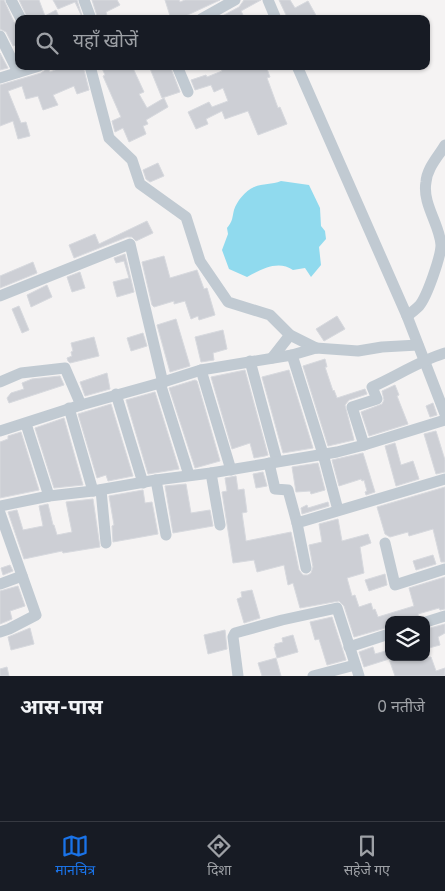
<!DOCTYPE html>
<html lang="hi">
<head>
<meta charset="utf-8">
<style>
	:root { --surface:#171b24; --page:#20242c; --text:#f1f3f6; --muted:#9ea1a6; --line:#363941; --accent:#1a73e8 }
	body { margin:0; font-family:Overpass,"Noto Sans Devanagari",sans-serif; background:var(--page); color:var(--text) }
	.controls { position:absolute; right:15px; bottom:15px; display:grid; overflow:hidden; border-radius:10px; box-shadow:0 1px 4px #0004 }
	.controls button { width:45px; height:45px; display:grid; place-items:center; padding:0; border:0; border-bottom:1px solid var(--line); background:var(--surface); color:var(--text); font:25px sans-serif }
	.list { margin:0; padding:0; list-style:none }
	h2 { display:flex; justify-content:space-between; align-items:center; height:65px; margin:0; padding:0 20px; font-size:21px }
	h2 small { font-size:16px; font-weight:400; color:var(--muted) }
	.icon { flex:none; width:28px; height:28px; fill:none; stroke:currentColor; stroke-width:2; stroke-linecap:round; stroke-linejoin:round }
	.map { position:relative; flex:none; width:445px; height:676px; overflow:hidden }
	.search { position:absolute; background:var(--surface); box-shadow:0 1px 4px #0004; left:15px; right:15px; top:15px; height:55px; display:flex; align-items:center; gap:12px; box-sizing:border-box; padding:0 18px; border-radius:10px; color:var(--muted); font-size:19px }
	.sheet { height:145px; background:var(--surface) }
	nav { display:flex; justify-content:space-around; align-items:center; box-sizing:border-box; height:70px; border-top:1px solid var(--line); background:var(--surface); font-size:14px; color:var(--muted) }
	nav a { display:grid; justify-items:center; gap:2px }
	nav .on { color:var(--accent) }
	.map>svg:first-child { display:block }
	.water { fill:#90daee }
	.building { fill:#cdcfd5; stroke:#d7d9de }
	.lines { fill:none; stroke-linecap:round; stroke-linejoin:round }
	.minor { stroke:#c1cad2; stroke-width:11 }
</style>
</head>
<body>
<div class="map">
<svg width="445" height="676" viewBox="0 0 445 676">
	<rect width="100%" height="100%" fill="#f5f3f3"/>
	<path class="water" d="M281,181L309,185L320,208L321,226L325,231L326,239L319,247L321,265L311,277L305,268L293,270C278,260 262,269 247,277L229,269L222,250L228,234L227,228C233,221 232,218 234,210C237,201 245,191 254,187C263,183 272,185 281,181Z"/>
	<g class="building">
		<polygon points="0,0 4,0 14,22 19,26 19,44 13,46 6,32 0,29"/>
		<polygon points="19,0 39,0 45,16 56,10 60,19 28,19"/>
		<polygon points="53,0 77,0 83,19 75,2 58,9"/>
		<polygon points="92,0 117,0 120,5 106,12 108,19 98,19"/>
		<polygon points="165,0 179,0 180,2 185,0 220,0 179,19 171,19"/>
		<polygon points="244,0 261,0 241,11 245,19 217,19 239,7"/>
		<polygon points="279,0 290,0 295,8 308,1 318,19 300,19 297,15 290,19 289,16 287,17"/>
		<polygon points="0,53 8,68 0,70"/>
		<polygon points="65,66 83,66 89,90 77,94 74,86 53,95 58,105 43,110 38,96 26,99 22,86 8,91 21,123 26,122 30,136 18,139 13,121 0,126 0,85 41,73 48,68 50,72"/>
		<polygon points="101,66 132,66 144,92 139,94 147,108 164,98 168,107 146,120 148,124 143,126 146,134 129,142 123,128 115,132 112,121 121,117 103,76 105,75"/>
		<polygon points="149,66 170,66 180,92 162,98"/>
		<polygon points="220,66 266,66 270,77 267,78 278,108 280,107 287,124 258,135 248,111 225,119 222,111 206,119 208,124 196,129 188,112 209,102 212,107 228,101 223,88 214,92 211,85 195,90 191,80 206,75 207,77 222,71"/>
		<polygon points="158,163 164,176 150,182 146,179 143,170"/>
		<polygon points="147,221 153,233 136,241 132,237 127,237 74,258 69,245 95,234 99,244"/>
		<polygon points="125,254 134,292 117,297 113,282 129,278 124,261 116,263 114,258"/>
		<polygon points="164,256 170,278 197,270 204,289 207,288 215,315 199,320 198,316 191,319 185,301 174,304 174,301 154,307 152,305 142,262"/>
		<polygon points="33,262 37,273 0,288 0,276"/>
		<polygon points="80,272 85,288 72,292 67,277"/>
		<polygon points="47,285 52,297 31,307 27,295"/>
		<polygon points="19,306 29,330 22,333 12,309"/>
		<polygon points="337,316 345,329 324,341 316,329"/>
		<polygon points="176,319 190,366 170,372 157,325"/>
		<polygon points="223,330 227,349 213,353 214,360 201,362 195,337"/>
		<polygon points="143,333 147,346 131,351 127,338"/>
		<polygon points="94,337 99,356 70,363 68,361 67,358 72,356 71,352 73,351 71,343"/>
		<polygon points="325,359 327,367 325,367 333,391 334,390 337,398 365,389 367,394 349,400 345,405 354,440 328,446 303,366"/>
		<polygon points="245,370 268,455 265,456 254,458 250,443 232,449 211,377"/>
		<polygon points="289,370 313,448 283,453 262,377"/>
		<polygon points="107,373 110,389 85,396 80,382"/>
		<polygon points="60,376 64,385 9,403 7,398 11,393 24,389 22,383 32,379"/>
		<polygon points="195,380 197,381 220,461 195,468 169,388"/>
		<polygon points="395,385 399,395 397,396 408,424 369,436 361,412 382,404 384,400 382,391"/>
		<polygon points="155,392 179,469 148,474 126,400"/>
		<polygon points="433,403 437,415 430,417 426,406"/>
		<polygon points="111,404 133,476 108,481 106,475 97,478 78,414"/>
		<polygon points="64,418 83,485 54,488 35,428"/>
		<polygon points="436,431 445,460 445,472 436,474 424,434"/>
		<polygon points="21,432 39,490 0,498 0,442 8,439 8,436"/>
		<polygon points="395,443 401,465 413,461 419,479 396,486 385,446"/>
		<polygon points="363,453 375,492 366,495 365,492 367,491 364,480 362,481 361,479 339,486 332,460"/>
		<polygon points="318,463 325,490 311,494 310,491 296,492 292,467"/>
		<polygon points="263,472 267,486 256,488 253,474"/>
		<polygon points="236,476 238,490 244,489 247,512 242,513 246,541 291,532 299,570 303,575 308,575 311,573 313,567 309,545 322,542 319,524 338,519 342,541 368,534 371,543 360,547 364,573 347,578 352,596 355,595 359,607 371,603 373,610 375,609 378,617 414,606 409,588 445,577 445,609 440,610 439,608 418,614 419,620 389,620 389,627 354,637 344,606 339,601 300,608 293,583 288,585 284,565 257,572 254,560 233,563 222,492 227,491 225,478"/>
		<polygon points="186,484 191,513 210,510 213,526 173,533 165,486"/>
		<polygon points="445,487 445,562 441,562 433,529 409,536 408,532 390,537 385,534 377,507"/>
		<polygon points="143,490 145,503 152,502 158,534 113,542 112,526 114,525 109,496"/>
		<polygon points="93,499 100,547 63,553 62,551 24,559 8,512 17,510 23,530 43,526 39,506 48,504 53,525 54,525 57,535 72,532 66,502"/>
		<polygon points="328,502 329,506 302,514 301,508 307,505 308,508"/>
		<polygon points="433,555 436,564 416,570 413,561"/>
		<polygon points="10,565 13,571 3,575 1,568"/>
		<polygon points="385,574 387,585 369,591 365,580"/>
		<polygon points="18,586 25,606 10,611 12,619 0,624 0,591"/>
		<polygon points="252,590 260,618 244,623 237,599 242,597 241,592"/>
		<polygon points="332,617 346,660 327,665 319,639 315,640 310,622"/>
		<polygon points="445,624 445,633 438,637 440,645 429,648 426,638 426,629"/>
		<polygon points="30,628 34,644 11,650 8,637"/>
		<polygon points="225,630 227,649 208,654 204,635"/>
		<polygon points="293,635 298,652 277,658 274,647 275,647 275,644 283,642 282,638"/>
		<polygon points="373,647 375,654 389,650 389,657 431,657 436,671 445,668 445,676 395,676 389,659 364,667 359,652"/>
		<polygon points="276,658 281,676 262,676 258,663"/>
		<polygon points="7,667 9,676 0,676 0,669"/>
	</g>
	<g class="lines">
		<g class="minor">
			<polyline points="11,0 21,19"/>
			<polyline points="84,0 91,19"/>
			<polyline points="268,0 276,19"/>
			<polyline points="201,19 235,0"/>
			<polyline points="0,36 18,72"/>
			<polyline points="90,66 109,138 132,160 140,184 186,217 200,261 228,302 270,315 290,335 316,348"/>
			<polyline points="177,66 188,92"/>
			<polyline points="297,66 407,316 445,414"/>
			<polyline points="0,78 39,66"/>
			<polyline points="0,296 130,244 163,383"/>
			<path d="M407,316C411,313 416,309 419,306C427,297 441,256 441,245C440,225 422,204 426,182C427,168 438,157 445,145"/>
			<polyline points="292,355 323,454 338,510"/>
			<polyline points="272,358 290,335"/>
			<polyline points="250,361 277,461"/>
			<polyline points="201,370 231,470"/>
			<polyline points="0,382 21,373 65,368 81,405"/>
			<polyline points="160,383 189,475"/>
			<polyline points="116,394 143,483"/>
			<polyline points="69,408 93,491"/>
			<polyline points="26,424 49,496"/>
			<polyline points="0,431 81,405 160,383 201,370 292,355 316,348 358,351 382,347 418,345"/>
			<path d="M364,445L352,407L377,399L372,387C397,376 419,361 445,353"/>
			<polyline points="269,463 275,489 288,490 297,523"/>
			<polyline points="211,473 220,525"/>
			<polyline points="156,480 166,535"/>
			<polyline points="101,490 106,543"/>
			<polyline points="0,506 49,496 93,491 156,480 211,473 337,452 364,445 445,420"/>
			<polyline points="0,513 36,615 9,629 0,632"/>
			<polyline points="385,543 395,585 445,569"/>
			<polyline points="306,568 297,523 445,479"/>
			<polyline points="0,584 22,576"/>
			<polyline points="426,622 445,616"/>
			<polyline points="349,647 389,634"/>
			<polyline points="238,676 233,637 235,633 282,620 337,608 359,676"/>
			<polyline points="313,676 355,665"/>
		</g>
	</g>
</svg>
<div class="controls">
<button><svg class="icon" aria-label="layers" viewBox="0 0 24 24"><path d="M12 4l9 5-9 5-9-5zM3 14l9 5 9-5"/></svg></button>
</div>
<div class="search"><svg class="icon" aria-label="search" viewBox="0 0 24 24"><circle cx="10" cy="10" r="6"/><path d="M15 15l6 6"/></svg>यहाँ खोजें</div>
</div>
<section class="sheet">
<h2>आस-पास<small>0 नतीजे</small></h2>
<ul class="list">
</ul>
</section>
<nav>
<a class="on"><svg class="icon" aria-label="map" viewBox="0 0 24 24"><path d="M3 6l6-2 6 2 6-2v14l-6 2-6-2-6 2zM9 4v14M15 6v14"/></svg>मानचित्र</a>
<a><svg class="icon" aria-label="directions" viewBox="0 0 24 24"><path d="M12 3l9 9-9 9-9-9zM9 14v-3h6M13 9l2 2-2 2"/></svg>दिशा</a>
<a><svg class="icon" aria-label="saved" viewBox="0 0 24 24"><path d="M7 4h10v16l-5-4-5 4z"/></svg>सहेजे गए</a>
</nav>
</body>
</html>
